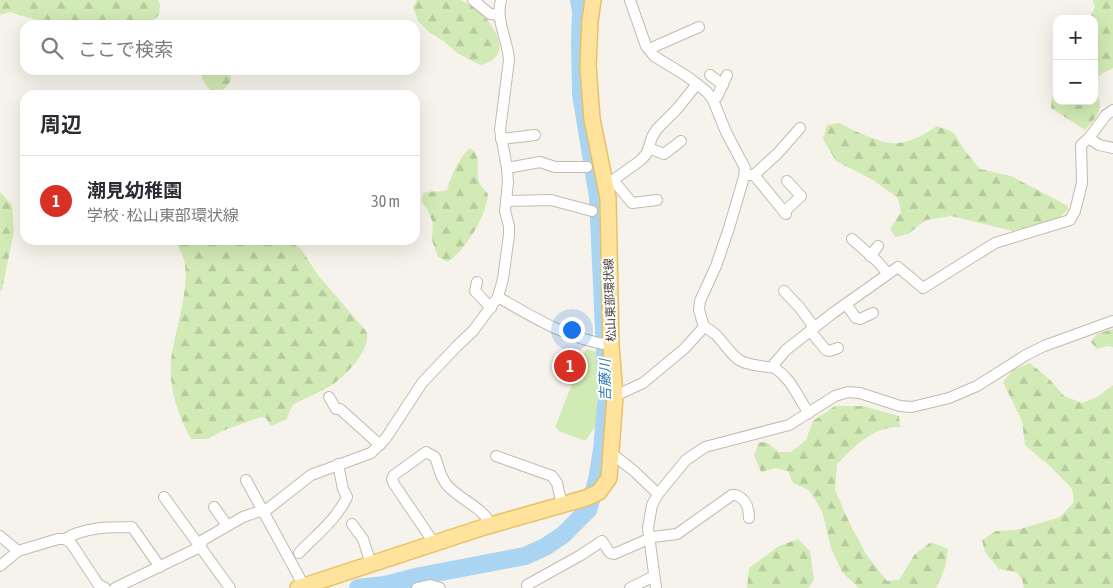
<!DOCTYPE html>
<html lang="ja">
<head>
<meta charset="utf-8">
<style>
	:root { --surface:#fff; --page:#f2f2f3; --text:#2b2b33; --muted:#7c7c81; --line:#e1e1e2; --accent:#d93025 }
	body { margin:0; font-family:"Asap Condensed","Noto Sans JP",sans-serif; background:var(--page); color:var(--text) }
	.controls { position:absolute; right:15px; top:15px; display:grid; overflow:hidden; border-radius:10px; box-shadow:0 5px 20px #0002 }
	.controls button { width:45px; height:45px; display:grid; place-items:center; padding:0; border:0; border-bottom:1px solid var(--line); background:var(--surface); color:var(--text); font:25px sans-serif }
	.you { position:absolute; left:571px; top:329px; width:18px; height:18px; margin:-12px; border:4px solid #fff; border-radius:50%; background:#1a73e8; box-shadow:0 0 0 8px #1a73e833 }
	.badge { display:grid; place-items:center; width:32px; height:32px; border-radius:50%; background:var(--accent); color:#fff; font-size:16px; font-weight:700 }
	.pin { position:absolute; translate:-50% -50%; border:2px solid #fff; box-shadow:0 1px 5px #0006 }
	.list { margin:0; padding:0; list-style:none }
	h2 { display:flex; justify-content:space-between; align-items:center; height:65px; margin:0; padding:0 20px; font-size:21px }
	h2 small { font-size:16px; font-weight:400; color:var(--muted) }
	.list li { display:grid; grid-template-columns:32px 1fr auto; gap:15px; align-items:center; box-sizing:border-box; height:90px; padding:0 20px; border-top:1px solid var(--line) }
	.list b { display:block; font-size:19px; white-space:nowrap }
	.list p { margin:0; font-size:16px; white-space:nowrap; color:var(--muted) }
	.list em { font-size:16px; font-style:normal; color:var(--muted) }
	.icon { flex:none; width:28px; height:28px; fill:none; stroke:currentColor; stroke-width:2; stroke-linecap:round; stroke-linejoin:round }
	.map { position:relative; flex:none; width:1113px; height:588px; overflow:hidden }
	.search { position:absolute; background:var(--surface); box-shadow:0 5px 20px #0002; left:20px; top:20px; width:400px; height:55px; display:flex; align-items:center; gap:12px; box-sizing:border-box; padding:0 18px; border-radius:15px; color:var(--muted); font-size:19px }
	.panel { position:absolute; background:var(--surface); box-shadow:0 5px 20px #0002; left:20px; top:90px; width:400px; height:155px; border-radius:15px }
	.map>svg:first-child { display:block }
	.forest { fill:url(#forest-firs) }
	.garden { fill:#d2eab5 }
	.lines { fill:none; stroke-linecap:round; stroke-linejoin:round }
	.river { stroke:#a9d4f2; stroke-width:18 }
	.minor-casing { stroke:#c2bbae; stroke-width:12 }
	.primary-casing { stroke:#e6c16a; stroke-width:18 }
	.minor { stroke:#fff; stroke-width:10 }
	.primary { stroke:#ffe39c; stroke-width:15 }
	.labels { text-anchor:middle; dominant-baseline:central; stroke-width:4; stroke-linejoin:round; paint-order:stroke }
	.street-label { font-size:12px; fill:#4b4439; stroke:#fff }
	.water-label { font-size:14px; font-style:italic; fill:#2e7ab2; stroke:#fff }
</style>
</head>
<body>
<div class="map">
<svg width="1113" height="588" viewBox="0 0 1113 588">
	<defs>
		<pattern id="forest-firs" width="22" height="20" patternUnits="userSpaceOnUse" patternTransform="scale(1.25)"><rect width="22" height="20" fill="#d2eab5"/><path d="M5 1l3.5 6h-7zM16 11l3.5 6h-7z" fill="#b6ca9c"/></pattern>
	</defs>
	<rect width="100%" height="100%" fill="#f6f3ec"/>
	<g class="forest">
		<polygon points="0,0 158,0 160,5 159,15 148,25 53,25 10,12 0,15"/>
		<path d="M417,0C427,0 453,0 460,0C485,9 523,55 480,65L457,53L445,42L429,32L418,21L413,7Z"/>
		<polygon points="1093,0 1113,0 1113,68 1100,75 1094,81 1094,19 1089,19 1095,7"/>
		<polygon points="204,70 227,70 230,73 231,81 219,95 213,95 202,79 202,72"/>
		<path d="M1057,82V101H1094V86C1105,108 1100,113 1085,130L1051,108L1052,97Z"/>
		<path d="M839,123C853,130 882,145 898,143C912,142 925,134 937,126L953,132L965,151L980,169L1011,176L1068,206V210L1059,218L1013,231L951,216L926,220L908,234L895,237L890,229L901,212L898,198L873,180L836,161L823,139L827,125Z"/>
		<path d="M470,148C483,157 475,170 479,182C480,186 485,190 488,194C486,217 467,248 448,262L438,257L432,240L433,223L427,209L421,201L423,193C432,190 438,193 447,190C452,174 458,159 470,148Z"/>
		<polygon points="0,192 12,205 14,231 2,290 0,292"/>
		<path d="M175,240H289L301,249L318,275L366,331C373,347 348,373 336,382C324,391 307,397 294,404L290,410L287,419L271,426L266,418L261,417L227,429L207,439H191C178,415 169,390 171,361C174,332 189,294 185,265C184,257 179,248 175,240Z"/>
		<polygon points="1113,329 1113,347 1108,346 1097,349 1091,342 1097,334"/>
		<polygon points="1030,363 1050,380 1064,396 1082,403 1097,397 1113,385 1113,588 1024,588 1022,579 1016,572 999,569 985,552 982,540 996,531 1017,530 1060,517 1074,502 1072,489 1053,469 1025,445 1022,421 1003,382 1013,370"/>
		<path d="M835,406H863L899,416L900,427C872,427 856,445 837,464L835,490L850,524L866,554L887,581L899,580L915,554L931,542L948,549L945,568L936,588H859L842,572L831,548L822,511L809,490L793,483L788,471L775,468L761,472L754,455L759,442L768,443L779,452H791L806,440L813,421Z"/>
		<polygon points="798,539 810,551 814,580 808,588 747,588 749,568 779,546"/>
	</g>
	<polygon class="garden" points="586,349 596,352 598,356 597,424 586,440 583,440 561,432 555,427"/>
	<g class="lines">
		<polyline class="river" points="358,588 385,585 420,576 525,556 545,547 563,535 588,510 597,480 602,450 607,395 598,197 581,94 580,42 581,11 579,0"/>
		<g class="minor-casing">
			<g id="minor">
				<polyline points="473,0 490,14 499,15"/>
				<polyline points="649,49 699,27"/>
				<polyline points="710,75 723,85"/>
				<polyline points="713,100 717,97 727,75"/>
				<polyline points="1089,138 1106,115 1113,110"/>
				<polyline points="501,139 535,135"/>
				<polyline points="649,148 664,154 681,141"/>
				<polyline points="507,168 540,162 555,167 587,167"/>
				<polyline points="745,175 754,175 778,153 800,128"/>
				<polyline points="754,175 786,214"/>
				<polyline points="613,180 632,203 657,200"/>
				<polyline points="605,186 641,160 647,153 652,137 657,129 677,109 697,84"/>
				<polyline points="506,201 551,200 592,211"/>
				<polyline points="784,212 801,196 787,181"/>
				<polyline points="852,239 878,262 888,274"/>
				<polyline points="870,256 878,246"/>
				<polyline points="477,282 475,291 491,308"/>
				<polyline points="784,291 800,308 814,327"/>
				<path d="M498,297C534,318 570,340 611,345"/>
				<polyline points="846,304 856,318 860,319 873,313"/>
				<path d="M704,327C720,333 726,351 739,360C749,366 764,366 775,368"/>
				<polyline points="810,331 826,350 829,351 838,348"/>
				<polyline points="615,396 643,383 684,349 704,327 699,310 700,301 716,266 729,228 744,177 745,168 726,132 713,100 707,92 688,77 654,56 646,46 630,0"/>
				<polyline points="329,397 336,409 340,409 380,445"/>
				<path d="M809,413C796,395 793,381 775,368V363L786,350L833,313L898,267L923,288L995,243L1070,220L1075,211L1082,183L1081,145L1089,138L1099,145L1113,148"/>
				<polyline points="611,453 634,471 658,494"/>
				<polyline points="496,456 552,476 557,483 562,505"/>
				<polyline points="246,480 304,586"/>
				<polyline points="164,497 230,588"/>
				<polyline points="214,507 224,521 225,527"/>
				<polyline points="352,524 363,539 371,564"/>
				<polyline points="0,536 18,551"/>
				<path d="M65,539C85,527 109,527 132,527L160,567"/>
				<path d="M434,543L394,484L392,479L394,475L426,452L435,457C439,466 439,476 447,485C460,500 483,507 491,525"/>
				<path d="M299,553C315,536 337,519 347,497L343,489L338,464"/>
				<polyline points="0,566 18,551 58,539 65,539 71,543 98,584 105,588"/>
				<path d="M527,585L581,555L602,541L610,553L614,554L653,537L677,534L732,495H736C746,499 749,507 749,518"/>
				<path d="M115,588L200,547L203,540L243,517L269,508L311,475L371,453L386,438L422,383L457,346L473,331L498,297L503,279L509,235V226L505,211L508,182L507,168L500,130L509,60C508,40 495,20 501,0"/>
				<polyline points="417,588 430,585 440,588"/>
				<polyline points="630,588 654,576"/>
				<polyline points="656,588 648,528 652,505 658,494 686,460 705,447 789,425 835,396 848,392 860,393 900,406 912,407 949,398 977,386 1026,355 1044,346 1113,321"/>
			</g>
		</g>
		<g class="primary-casing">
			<polyline id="primary" points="298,588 484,527 586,498 599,492 609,478 615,396 611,345 608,198 592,119 588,66 590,21 593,0"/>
		</g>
		<use href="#minor" class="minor"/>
		<use href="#primary" class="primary"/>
	</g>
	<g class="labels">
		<g class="street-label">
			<text transform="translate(610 300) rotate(-92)">松山東部環状線</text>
		</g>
		<g class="water-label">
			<text transform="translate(605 380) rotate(-91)">吉藤川</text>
		</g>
	</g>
</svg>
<div class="controls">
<button>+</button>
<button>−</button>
</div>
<div class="you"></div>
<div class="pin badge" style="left:570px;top:366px">1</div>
<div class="search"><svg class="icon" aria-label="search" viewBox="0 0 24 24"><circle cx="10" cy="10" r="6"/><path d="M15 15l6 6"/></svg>ここで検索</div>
<section class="panel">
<h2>周辺<small></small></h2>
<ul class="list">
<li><span class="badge">1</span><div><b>潮見幼稚園</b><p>学校 · 松山東部環状線</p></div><em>30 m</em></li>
</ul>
</section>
</div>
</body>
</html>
